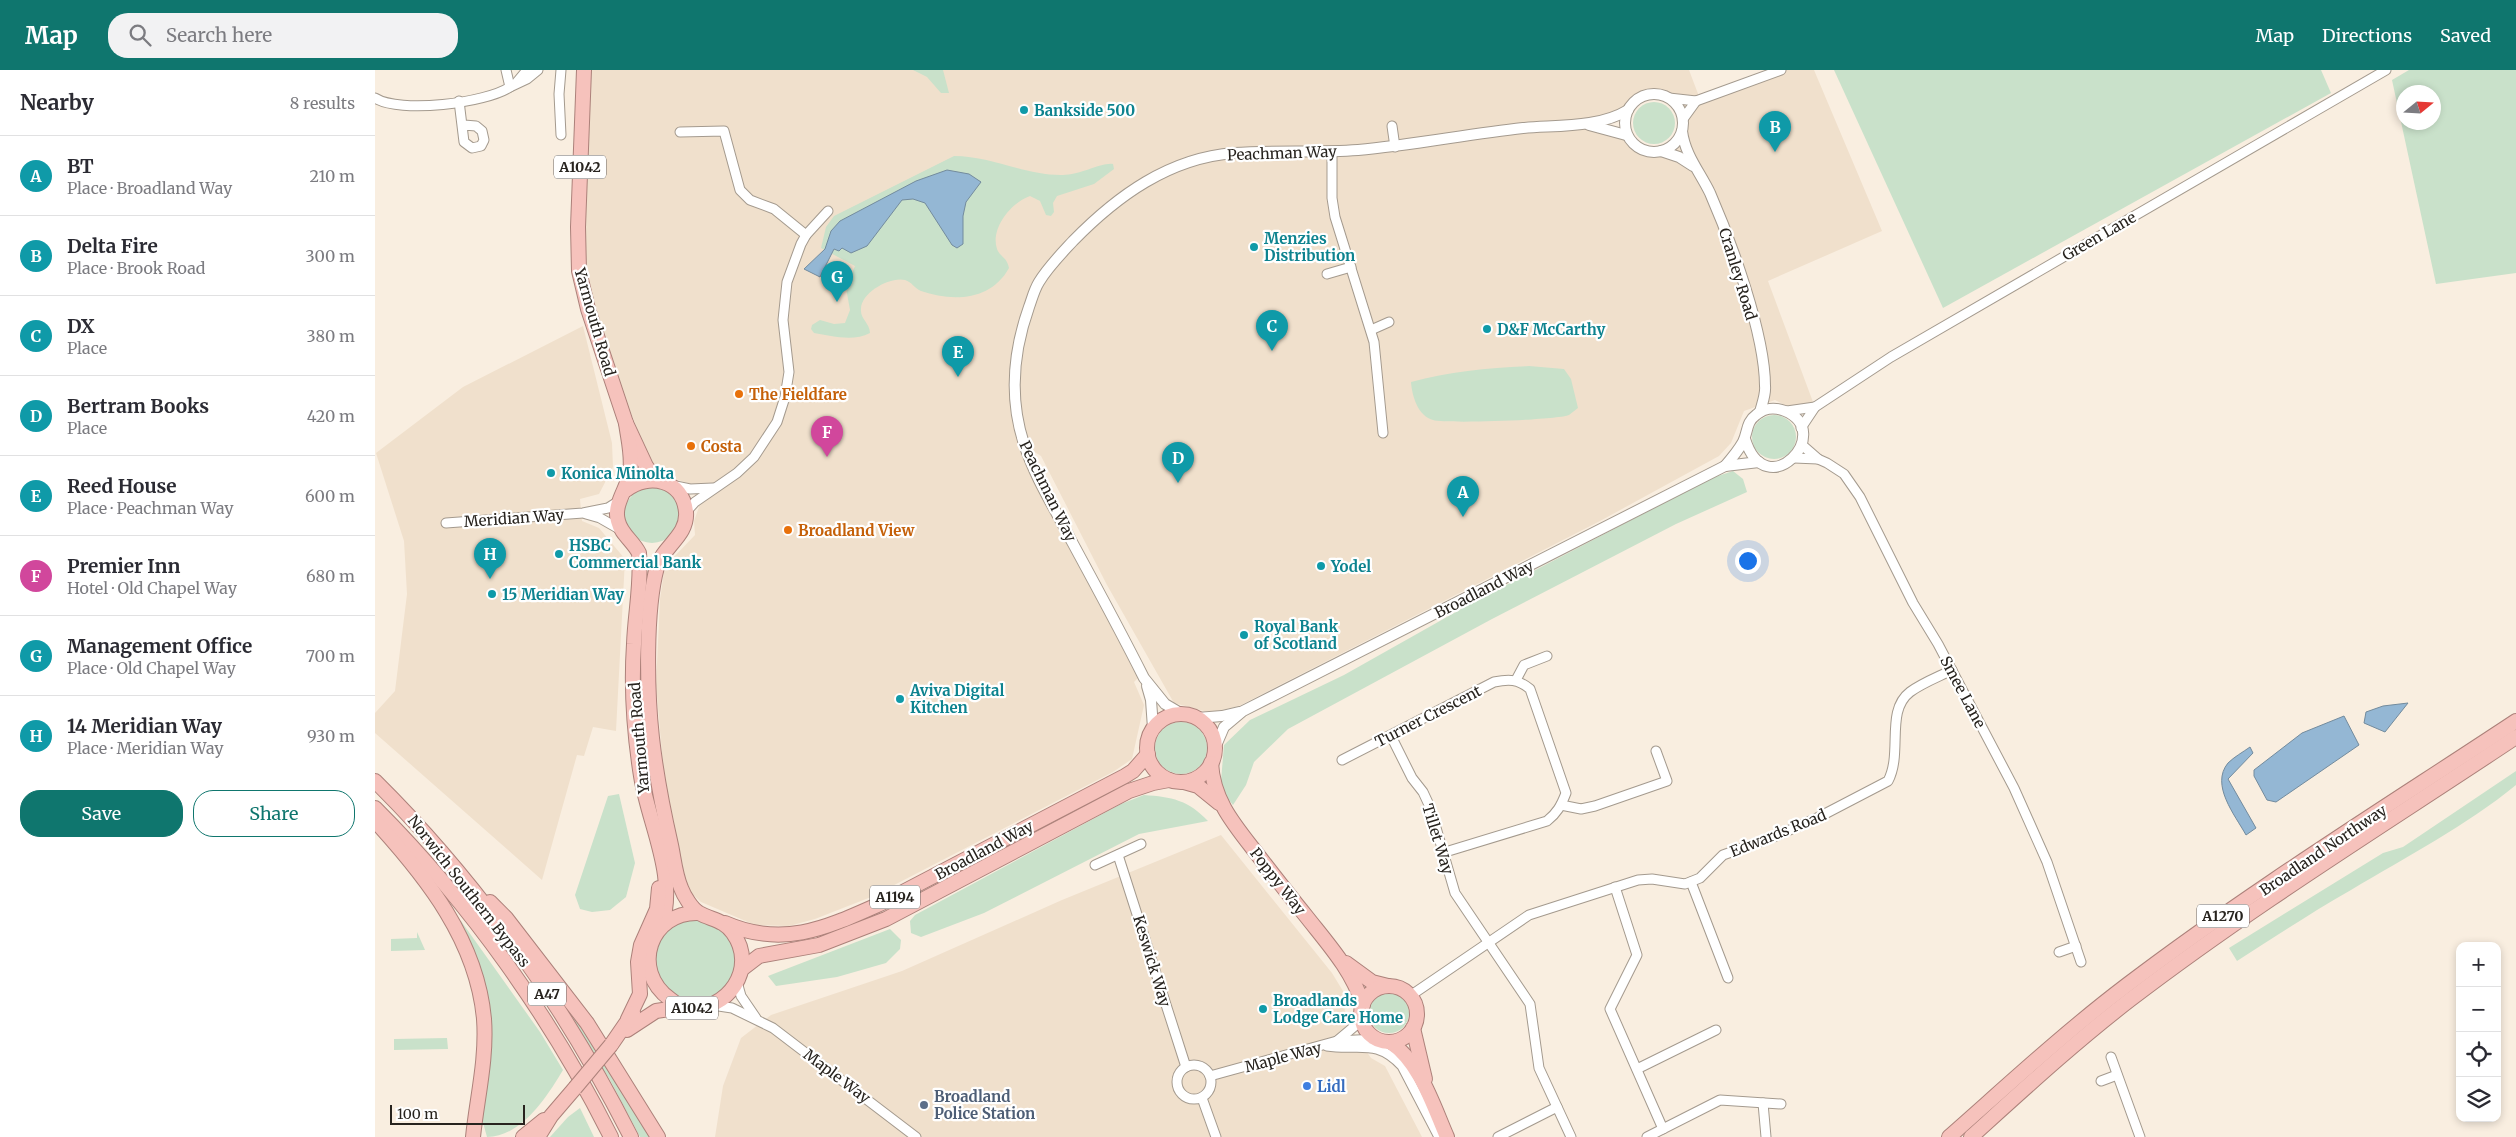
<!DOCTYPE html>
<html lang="en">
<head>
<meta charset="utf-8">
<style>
	:root { --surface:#fff; --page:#f2f2f3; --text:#2b2b33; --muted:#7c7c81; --line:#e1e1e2; --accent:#0f766e }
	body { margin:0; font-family:Merriweather,serif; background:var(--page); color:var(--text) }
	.controls { position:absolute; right:15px; bottom:15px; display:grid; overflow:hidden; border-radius:10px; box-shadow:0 2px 8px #0003 }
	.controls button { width:45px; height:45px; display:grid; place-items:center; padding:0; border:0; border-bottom:1px solid var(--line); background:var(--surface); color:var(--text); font:25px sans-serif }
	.compass { position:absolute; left:2021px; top:15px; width:45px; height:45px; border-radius:50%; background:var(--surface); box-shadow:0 2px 8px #0003; rotate:72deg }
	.scale { position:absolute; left:15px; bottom:12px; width:135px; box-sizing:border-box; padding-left:5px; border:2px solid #27231e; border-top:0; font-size:14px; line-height:18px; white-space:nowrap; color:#27231e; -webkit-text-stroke:4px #fff; paint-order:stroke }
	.you { position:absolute; left:1372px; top:490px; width:18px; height:18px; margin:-12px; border:4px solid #fff; border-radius:50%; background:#1a73e8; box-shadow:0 0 0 8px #1a73e833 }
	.badge { display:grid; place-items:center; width:32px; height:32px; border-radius:50%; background:var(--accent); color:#fff; font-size:16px; font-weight:700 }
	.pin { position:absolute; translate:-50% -41px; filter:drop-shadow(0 1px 2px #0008) }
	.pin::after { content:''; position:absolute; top:26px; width:18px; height:15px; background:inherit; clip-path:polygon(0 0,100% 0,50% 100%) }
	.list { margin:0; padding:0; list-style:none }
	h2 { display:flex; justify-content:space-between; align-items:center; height:65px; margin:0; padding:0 20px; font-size:21px }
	h2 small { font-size:16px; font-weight:400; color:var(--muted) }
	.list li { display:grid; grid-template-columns:32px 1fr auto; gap:15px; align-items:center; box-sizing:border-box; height:80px; padding:0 20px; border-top:1px solid var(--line) }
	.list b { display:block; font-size:19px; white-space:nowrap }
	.list p { margin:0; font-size:16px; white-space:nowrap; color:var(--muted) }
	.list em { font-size:16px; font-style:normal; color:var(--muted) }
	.actions { display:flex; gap:10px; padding:15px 20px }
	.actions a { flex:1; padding:11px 0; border:1px solid var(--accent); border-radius:20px; text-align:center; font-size:18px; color:var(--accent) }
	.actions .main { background:var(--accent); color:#fff }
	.icon { flex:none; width:28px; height:28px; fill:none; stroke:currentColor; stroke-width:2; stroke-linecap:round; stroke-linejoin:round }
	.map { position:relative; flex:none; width:2141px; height:1067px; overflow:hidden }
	header { display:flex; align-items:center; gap:30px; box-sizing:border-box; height:70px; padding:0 25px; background:var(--accent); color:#fff }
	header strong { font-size:24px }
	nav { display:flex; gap:28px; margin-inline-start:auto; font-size:18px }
	.search { width:350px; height:45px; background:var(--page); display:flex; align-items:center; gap:12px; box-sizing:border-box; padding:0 18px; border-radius:20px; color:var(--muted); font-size:19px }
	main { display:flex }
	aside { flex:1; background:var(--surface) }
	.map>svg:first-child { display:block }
	.built { fill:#f0e0cc; fill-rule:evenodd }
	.green { fill:#c9e1ca; fill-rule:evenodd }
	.water { fill:#94b7d4; stroke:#738b9d }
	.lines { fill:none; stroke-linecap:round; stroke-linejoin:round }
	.minor-casing { stroke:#a49a8e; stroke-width:11 }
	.tertiary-casing { stroke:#a49a8e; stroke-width:12 }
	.trunk-casing { stroke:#ac817a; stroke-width:16 }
	.minor { stroke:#fff; stroke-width:9 }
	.tertiary { stroke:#fff; stroke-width:10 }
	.trunk { stroke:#f6c2bc; stroke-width:14 }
	.trunk-bridge-casing { stroke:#ac817a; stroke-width:16; stroke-linecap:butt }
	.trunk-bridge { stroke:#f6c2bc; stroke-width:14 }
	.culture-dot { fill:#0f9aa8; stroke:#fff; stroke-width:2 }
	.food-dot { fill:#e8710a; stroke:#fff; stroke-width:2 }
	.shop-dot { fill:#3f7fe0; stroke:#fff; stroke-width:2 }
	.service-dot { fill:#5c6f8a; stroke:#fff; stroke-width:2 }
	.labels { text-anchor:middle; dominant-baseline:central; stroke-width:4.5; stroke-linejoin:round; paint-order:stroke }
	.shield { fill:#fff; stroke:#686562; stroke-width:1 }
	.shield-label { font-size:14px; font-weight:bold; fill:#27231e }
	.culture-label { font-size:15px; font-weight:bold; fill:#0d838f; stroke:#fff; text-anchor:start }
	.street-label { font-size:15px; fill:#27231e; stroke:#fff }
	.food-label { font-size:15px; font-weight:bold; fill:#c56008; stroke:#fff; text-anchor:start }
	.shop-label { font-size:15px; font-weight:bold; fill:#366cbe; stroke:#fff; text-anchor:start }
	.service-label { font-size:15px; font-weight:bold; fill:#4e5e75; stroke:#fff; text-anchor:start }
</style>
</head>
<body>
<header>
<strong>Map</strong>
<div class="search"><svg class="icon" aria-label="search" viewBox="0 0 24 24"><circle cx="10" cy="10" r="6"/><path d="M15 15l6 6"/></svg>Search here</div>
<nav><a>Map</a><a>Directions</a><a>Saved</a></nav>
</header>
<main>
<aside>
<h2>Nearby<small>8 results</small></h2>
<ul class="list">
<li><span class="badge" style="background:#0f9aa8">A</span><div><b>BT</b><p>Place · Broadland Way</p></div><em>210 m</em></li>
<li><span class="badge" style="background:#0f9aa8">B</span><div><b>Delta Fire</b><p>Place · Brook Road</p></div><em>300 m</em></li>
<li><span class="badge" style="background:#0f9aa8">C</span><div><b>DX</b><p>Place</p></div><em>380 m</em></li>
<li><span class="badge" style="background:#0f9aa8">D</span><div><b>Bertram Books</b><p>Place</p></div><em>420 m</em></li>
<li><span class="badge" style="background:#0f9aa8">E</span><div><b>Reed House</b><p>Place · Peachman Way</p></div><em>600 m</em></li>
<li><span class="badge" style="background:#d1479c">F</span><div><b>Premier Inn</b><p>Hotel · Old Chapel Way</p></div><em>680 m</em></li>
<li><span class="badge" style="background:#0f9aa8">G</span><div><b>Management Office</b><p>Place · Old Chapel Way</p></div><em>700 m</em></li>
<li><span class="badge" style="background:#0f9aa8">H</span><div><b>14 Meridian Way</b><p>Place · Meridian Way</p></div><em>930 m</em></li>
</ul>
<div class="actions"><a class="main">Save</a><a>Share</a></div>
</aside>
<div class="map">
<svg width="2141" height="1067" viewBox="0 0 2141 1067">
	<rect width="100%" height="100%" fill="#f9eee0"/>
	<g class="built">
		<path d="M215,0H1314L1325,29L1411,0H1439L1507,161L1393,211L1438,332L1426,335H1410L1400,330L1369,341L1356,373L1344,386L1225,451L864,636L842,641H829L799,633L732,515L666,386L650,376L767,604L759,612L769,635L757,689L738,702L496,827L440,849L414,856L380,855L326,832L314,821L311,813L289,706L281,615L285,529L289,502L295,491L320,465L319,451L324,437L316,414L288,405L276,393L241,306L219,240L209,189ZM1283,24L1294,28L1303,37L1308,49L1307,61L1302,71L1286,81H1271L1259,74L1251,65L1208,53L1253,40L1262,29Z"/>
		<polygon points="208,256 237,373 238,397 224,424 205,429 207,451 224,458 250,489 241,661 218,657 209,686 202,685 167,810 0,663 0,643 20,621 32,524 29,471 1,383 88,317"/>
		<polygon points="846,765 957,903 971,926 969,949 996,988 1010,996 1047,1067 340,1067 348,1016 366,968 396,945 527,901 687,830"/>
	</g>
	<g class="green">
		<polygon points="538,0 568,0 574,23 566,23 552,7"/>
		<polygon points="1459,0 1946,0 1956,23 1568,238"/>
		<path d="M2034,0H2141V203L2061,214L2017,10ZM2028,22H2058V52H2028Z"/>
		<circle cx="1279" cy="53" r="21"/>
		<path d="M579,86C616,86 649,105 686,105C703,106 727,92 738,94L739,99L719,114L682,126L678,133L679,142L676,146L671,145L665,131L655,126C637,132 615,158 622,179C625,187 632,187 634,198C616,231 577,232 546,221C539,218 537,212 530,210C516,206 486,222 486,239C485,249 495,253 495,263C478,272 457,266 439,263L436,259L437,255L445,250L459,254L470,253L475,240L471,218L480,196L446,178L451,157L459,146Z"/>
		<path d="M1154,296L1189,299L1196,309L1203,338C1200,340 1197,343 1194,345C1183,350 1071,354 1058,350C1043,346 1037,326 1036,312C1074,301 1114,298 1154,296Z"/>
		<circle cx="1399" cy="367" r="22"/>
		<polygon points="1358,401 1368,409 1372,422 1301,454 1117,549 913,659 879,692 871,715 858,735 850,725 846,711 849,675 875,650 969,605 1095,534 1337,408"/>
		<circle cx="277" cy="445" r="28"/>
		<circle cx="806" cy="678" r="26"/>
		<path d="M2141,701V715C2091,756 2031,787 1976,820C1937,842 1900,867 1862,891L1854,878L2008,783L2028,777Z"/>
		<polygon points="244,724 260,793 251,827 235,840 217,842 205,839 200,825 233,726"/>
		<path d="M769,725C797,727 813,730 833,751L764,764L609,843L546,867L536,863L535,851L540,845L746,734Z"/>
		<circle cx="320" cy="890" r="40"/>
		<path d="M86,851L165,962L188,1000C172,1027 146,1067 112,1067L107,1049L115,996L113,983L83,854Z"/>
		<polygon points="515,859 526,870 525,879 511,893 462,907 401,916 393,906"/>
		<polygon points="42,862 50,880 16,881 16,869 42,868"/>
		<circle cx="1014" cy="943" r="20"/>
		<polygon points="187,926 276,1067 265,1067 235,1010 184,928"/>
		<polygon points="72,968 73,979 19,980 19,969"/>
		<polygon points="205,1038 219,1067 175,1067 193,1047"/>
	</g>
	<g class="water">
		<polygon points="572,100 594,104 606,112 591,132 588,146 588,174 582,178 577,175 550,133 538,129 527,130 492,176 476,183 467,178 464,181 459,179 445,207 429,199 450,179 456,161 465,151 541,111"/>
		<polygon points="2033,633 2010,662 1989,653 1991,642 2008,636"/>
		<polygon points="1969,646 1984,675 1901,732 1892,730 1879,706 1879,700 1927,663"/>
		<path d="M1875,677L1878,683L1853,709L1881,758L1871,765C1860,745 1835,715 1853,693C1859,687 1868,682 1875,677Z"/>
	</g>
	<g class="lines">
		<g class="minor-casing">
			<g id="minor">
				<polyline points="142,12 152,0"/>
				<polyline points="135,17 152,9 163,0"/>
				<path d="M0,28C25,44 111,33 135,17L131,0"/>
				<polyline points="1294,28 1321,31 1406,0"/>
				<polyline points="84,31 89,72 97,78 106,76 109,70 107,61 101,56 89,55"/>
				<polyline points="1308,49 1321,31"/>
				<polyline points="1017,56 1020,77"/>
				<polyline points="305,62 349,61 365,120 375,130 399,139 431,165"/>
				<polyline points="186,65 184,24 186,0"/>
				<polyline points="957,82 957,128 960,147 999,272 1008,363"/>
				<polyline points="952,204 976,197"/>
				<polyline points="996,260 1014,252"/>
				<polyline points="1412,341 1440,337"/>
				<polyline points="1426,358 1440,337 1516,287 2011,0"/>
				<polyline points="1427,375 1443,389"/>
				<polyline points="1419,388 1443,389 1452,393 1469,404 1485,427 1538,533 1563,574 1639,718 1672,792 1706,892"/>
				<polyline points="296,415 315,419 338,418"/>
				<polyline points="311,442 320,432 362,403 379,387 402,352 410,327 414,302 408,250 412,212 426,174 431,165 453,141"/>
				<polyline points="211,444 225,448 246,460"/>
				<polyline points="71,453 208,443 233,438 244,431"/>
				<polyline points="1141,610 1149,595 1172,586"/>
				<polyline points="1016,666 1037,708 1048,722 1055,737 1080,823 1155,934 1164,998 1196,1067"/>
				<path d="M967,690L1119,612C1134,609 1143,609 1155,619L1191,723C1186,736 1182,743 1172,751L1067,783"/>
				<polyline points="1186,735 1206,739 1220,736 1292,711 1281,681"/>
				<polyline points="743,785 811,997"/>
				<polyline points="720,795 766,774"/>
				<polyline points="1316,812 1353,908"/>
				<polyline points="1240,817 1262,885 1235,939 1288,1059"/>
				<polyline points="1684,882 1701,876"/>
				<polyline points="362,912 366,926 381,948"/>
				<path d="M1035,926L1154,845L1263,810L1277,809L1310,814L1325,808L1348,785L1401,766L1442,748L1513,711C1528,683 1510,641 1535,622C1547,613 1563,607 1577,600"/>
				<polyline points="337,935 357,938 398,958 541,1067"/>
				<polyline points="962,971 987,950"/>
				<path d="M952,976C984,981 1001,968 1027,996L1064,1067"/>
				<polyline points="1736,987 1765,1067"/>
				<circle cx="819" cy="1012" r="17"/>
				<polyline points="1262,999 1341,960"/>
				<polyline points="835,1006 962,971 1001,969"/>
				<polyline points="1726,1011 1742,1005"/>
				<polyline points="827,1028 841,1067"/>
				<polyline points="1388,1033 1391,1067"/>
				<polyline points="1123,1067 1182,1037"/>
				<polyline points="1272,1067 1345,1030 1406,1034"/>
			</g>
		</g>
		<g class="tertiary-casing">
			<g id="tertiary">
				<circle cx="1279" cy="53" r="29"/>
				<polyline points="1214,55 1251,65"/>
				<path d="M1307,61C1310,85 1325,102 1335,123C1356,171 1390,264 1390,316C1391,324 1387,334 1385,342"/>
				<polyline points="1286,81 1304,87 1318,96"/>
				<path d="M1350,396C1357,388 1363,381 1368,372C1373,362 1371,352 1381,345C1389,338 1400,337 1410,341C1461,362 1391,437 1370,369"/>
				<polyline points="772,616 776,630 778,658"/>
				<path d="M807,644L790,634L769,608C746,562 721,516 696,470C680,439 660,408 649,374C634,328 638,282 654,237C657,229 659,220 664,212C673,197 686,184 698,171C742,126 794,88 859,83C900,80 942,83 983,80C1038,75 1093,64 1148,58C1181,55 1224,58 1253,40"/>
				<polyline points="822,648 847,646 864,642"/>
				<polyline points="840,678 849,657 868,641 1350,396 1384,392"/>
			</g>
		</g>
		<g class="trunk-casing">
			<g id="trunk">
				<polyline points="209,0 203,157 204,201 213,239 251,353 271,396 280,409"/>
				<path d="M251,353C253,369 258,387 255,403C252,419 238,435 243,451C246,464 258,471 264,483C267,512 260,544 259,574C256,618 259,662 266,706C274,756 303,806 286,857"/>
				<path d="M251,420C274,402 308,410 311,442C313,466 288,476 282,497C270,541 272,623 277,668C281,704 288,740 296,775C299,789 300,804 306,818C309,826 317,839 324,843C337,850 349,850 358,863C383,898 353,942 312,938C306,937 300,933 295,929C255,900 275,841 324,843"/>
				<circle cx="806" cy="678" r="34"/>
				<path d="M836,693C838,729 857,752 879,780C896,802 913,824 931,846C953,874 977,900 988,935"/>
				<path d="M0,711C104,814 190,937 256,1067"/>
				<polyline points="809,712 823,716 844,733"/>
				<path d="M0,738C95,833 176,947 236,1067"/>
				<path d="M1,752C52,808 102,871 109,949C112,989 102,1028 98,1067"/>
				<polyline points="115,832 131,848 212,953 283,1067"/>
				<path d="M350,853C409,879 453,857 507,833L750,706L758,701L773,684"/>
				<polyline points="971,893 997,912 1013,916"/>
				<polyline points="367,899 384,886 444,875 511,849 754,721 778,713 794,710"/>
				<circle cx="1014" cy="944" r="28"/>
				<polyline points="253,949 265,924 263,892 266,875 282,839 284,818"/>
				<polyline points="1038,958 1050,1009"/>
				<polyline points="252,960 281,941 308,937"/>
				<path d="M1015,972C1045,992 1058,1035 1072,1067"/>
				<polyline points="236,975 258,943"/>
				<polyline points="148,1067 169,1050"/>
				<polyline points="163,1067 176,1046 200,1018"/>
				<path d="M1574,1067C1633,1015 1690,962 1752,915C1877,820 2011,737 2141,651"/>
				<path d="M1596,1067C1648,1020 1700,972 1756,929C1879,835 2012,753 2141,667"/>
			</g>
		</g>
		<use href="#minor" class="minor"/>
		<use href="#tertiary" class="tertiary"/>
		<use href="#trunk" class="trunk"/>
		<g class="trunk-bridge-casing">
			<polyline id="trunk-bridge" points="200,1018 236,975"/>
		</g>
		<use href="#trunk-bridge" class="trunk-bridge"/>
	</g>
	<g class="culture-dot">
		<circle cx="649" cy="40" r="5"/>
		<circle cx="879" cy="177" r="5"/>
		<circle cx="1112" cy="259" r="5"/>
		<circle cx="176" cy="403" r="5"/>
		<circle cx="184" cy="484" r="5"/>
		<circle cx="946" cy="496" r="5"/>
		<circle cx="117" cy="524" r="5"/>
		<circle cx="869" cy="565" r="5"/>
		<circle cx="525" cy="629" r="5"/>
		<circle cx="888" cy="939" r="5"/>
	</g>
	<g class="food-dot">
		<circle cx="364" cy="324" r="5"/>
		<circle cx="316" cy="376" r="5"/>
		<circle cx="413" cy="460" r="5"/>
	</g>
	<circle class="shop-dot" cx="932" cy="1016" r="5"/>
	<circle class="service-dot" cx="549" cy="1035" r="5"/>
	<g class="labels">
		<g class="shield">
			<rect x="179" y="85.5" width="52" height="23" rx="4"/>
			<rect x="495" y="815.5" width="50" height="23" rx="4"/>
			<rect x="1822" y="834.5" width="52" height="23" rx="4"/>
			<rect x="153" y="912.5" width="38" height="23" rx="4"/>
			<rect x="291" y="926.5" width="52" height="23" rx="4"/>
		</g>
		<g class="shield-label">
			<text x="205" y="97">A1042</text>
			<text x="520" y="827">A1194</text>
			<text x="1848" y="846">A1270</text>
			<text x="172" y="924">A47</text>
			<text x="317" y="938">A1042</text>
		</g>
		<g class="culture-label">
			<text x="659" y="40">Bankside 500</text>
			<text x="889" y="168">Menzies<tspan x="889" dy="17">Distribution</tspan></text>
			<text x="1122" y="259">D&amp;F McCarthy</text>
			<text x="186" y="403">Konica Minolta</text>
			<text x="194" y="475">HSBC<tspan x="194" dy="17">Commercial Bank</tspan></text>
			<text x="956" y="496">Yodel</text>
			<text x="127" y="524">15 Meridian Way</text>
			<text x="879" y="556">Royal Bank<tspan x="879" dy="17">of Scotland</tspan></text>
			<text x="535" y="620">Aviva Digital<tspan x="535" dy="17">Kitchen</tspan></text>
			<text x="898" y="930">Broadlands<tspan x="898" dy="17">Lodge Care Home</tspan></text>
		</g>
		<g class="street-label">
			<text transform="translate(907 83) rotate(-2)">Peachman Way</text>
			<text transform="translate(1724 166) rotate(-30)">Green Lane</text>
			<text transform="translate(1363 204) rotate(73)">Cranley Road</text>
			<text transform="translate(220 252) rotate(74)">Yarmouth Road</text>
			<text transform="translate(673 421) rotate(64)">Peachman Way</text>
			<text transform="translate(139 448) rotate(-4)">Meridian Way</text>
			<text transform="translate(1109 519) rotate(-27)">Broadland Way</text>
			<text transform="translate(1588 622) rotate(62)">Smee Lane</text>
			<text transform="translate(1053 646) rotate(-27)">Turner Crescent</text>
			<text transform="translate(264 668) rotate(-95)">Yarmouth Road</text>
			<text transform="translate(1403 763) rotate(-22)">Edwards Road</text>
			<text transform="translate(1063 769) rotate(73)">Tillet Way</text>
			<text transform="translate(609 780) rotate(-28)">Broadland Way</text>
			<text transform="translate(1948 780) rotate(-34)">Broadland Northway</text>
			<text transform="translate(903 811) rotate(52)">Poppy Way</text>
			<text transform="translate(94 821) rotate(52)">Norwich Southern Bypass</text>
			<text transform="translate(777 891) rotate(73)">Keswick Way</text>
			<text transform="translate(908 987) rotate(-15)">Maple Way</text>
			<text transform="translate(462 1006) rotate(37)">Maple Way</text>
		</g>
		<g class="food-label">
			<text x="374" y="324">The Fieldfare</text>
			<text x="326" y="376">Costa</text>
			<text x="423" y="460">Broadland View</text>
		</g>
		<g class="shop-label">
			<text x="942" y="1016">Lidl</text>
		</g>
		<g class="service-label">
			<text x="559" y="1026">Broadland<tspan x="559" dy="17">Police Station</tspan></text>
		</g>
	</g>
</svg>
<div class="controls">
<button>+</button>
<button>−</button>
<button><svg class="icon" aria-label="locate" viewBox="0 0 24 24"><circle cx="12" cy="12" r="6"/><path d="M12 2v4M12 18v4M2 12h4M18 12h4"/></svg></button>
<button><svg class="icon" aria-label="layers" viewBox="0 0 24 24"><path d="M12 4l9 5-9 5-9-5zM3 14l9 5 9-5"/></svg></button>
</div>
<svg class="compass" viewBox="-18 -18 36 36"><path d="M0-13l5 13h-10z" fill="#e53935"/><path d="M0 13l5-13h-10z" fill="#7c7c81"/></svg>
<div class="scale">100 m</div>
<div class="you"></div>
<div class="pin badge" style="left:1088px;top:447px;background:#0f9aa8">A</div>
<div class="pin badge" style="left:1400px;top:82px;background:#0f9aa8">B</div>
<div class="pin badge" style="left:897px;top:281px;background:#0f9aa8">C</div>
<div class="pin badge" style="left:803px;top:413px;background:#0f9aa8">D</div>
<div class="pin badge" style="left:583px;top:307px;background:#0f9aa8">E</div>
<div class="pin badge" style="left:452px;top:387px;background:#d1479c">F</div>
<div class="pin badge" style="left:462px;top:232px;background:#0f9aa8">G</div>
<div class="pin badge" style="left:115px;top:509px;background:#0f9aa8">H</div>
</div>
</main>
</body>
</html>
